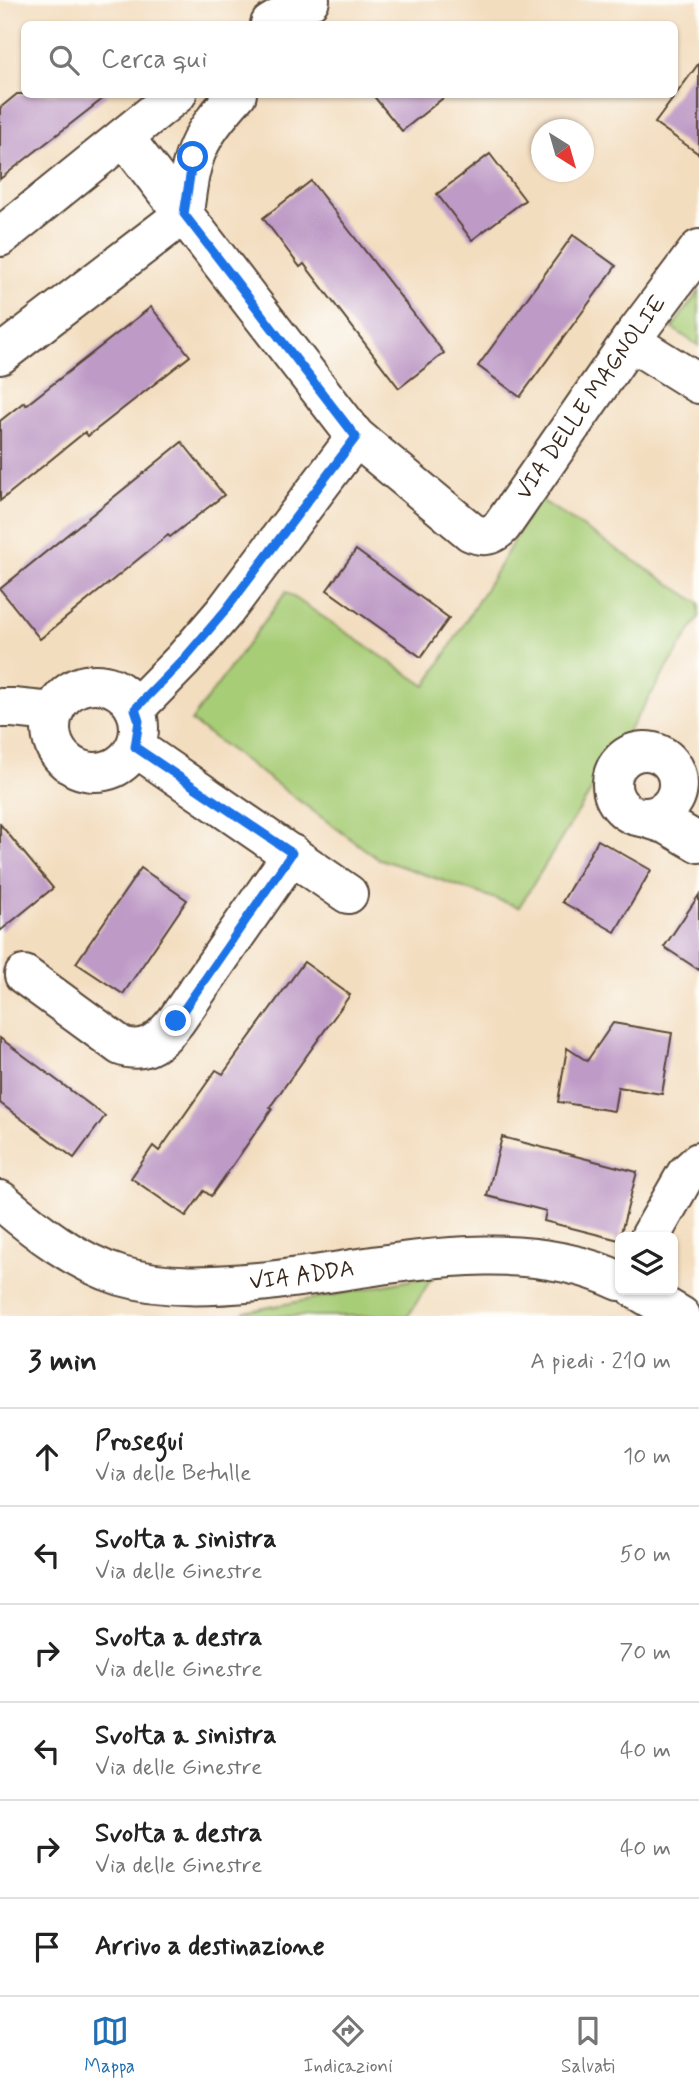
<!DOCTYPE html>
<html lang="it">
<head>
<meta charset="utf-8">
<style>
	:root { --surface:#fff; --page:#f2f2f2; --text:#222; --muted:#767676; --line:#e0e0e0; --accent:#1f6fb2 }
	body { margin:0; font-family:Mynerve,sans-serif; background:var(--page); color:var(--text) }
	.controls { position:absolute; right:21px; bottom:21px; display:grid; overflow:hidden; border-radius:10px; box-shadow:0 2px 5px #0004 }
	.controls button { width:63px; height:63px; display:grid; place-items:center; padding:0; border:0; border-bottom:2px solid var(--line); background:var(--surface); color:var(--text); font:35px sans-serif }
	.compass { position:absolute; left:531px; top:119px; width:63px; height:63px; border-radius:50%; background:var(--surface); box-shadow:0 2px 5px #0004; rotate:143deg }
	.stop { position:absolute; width:21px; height:21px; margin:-16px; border:5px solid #1a73e8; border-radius:50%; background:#fff }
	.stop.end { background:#1a73e8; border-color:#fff; box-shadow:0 2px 7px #0008 }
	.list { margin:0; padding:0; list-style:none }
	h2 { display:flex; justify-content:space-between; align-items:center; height:91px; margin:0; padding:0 28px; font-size:30px }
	h2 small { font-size:23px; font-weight:400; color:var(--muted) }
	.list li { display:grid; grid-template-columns:46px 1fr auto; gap:21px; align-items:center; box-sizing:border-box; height:98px; padding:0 28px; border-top:2px solid var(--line) }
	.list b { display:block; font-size:26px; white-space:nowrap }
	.list p { margin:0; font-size:23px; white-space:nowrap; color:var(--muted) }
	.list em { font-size:23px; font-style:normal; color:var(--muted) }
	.icon { flex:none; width:38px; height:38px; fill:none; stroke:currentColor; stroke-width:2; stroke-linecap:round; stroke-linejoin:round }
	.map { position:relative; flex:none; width:699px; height:1316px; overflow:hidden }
	.search { position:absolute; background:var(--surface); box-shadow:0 2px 5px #0004; left:21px; right:21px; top:21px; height:77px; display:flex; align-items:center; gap:18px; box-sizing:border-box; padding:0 24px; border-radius:10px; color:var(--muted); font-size:26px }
	.sheet { height:679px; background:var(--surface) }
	nav { display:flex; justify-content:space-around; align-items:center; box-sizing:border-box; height:98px; border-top:2px solid var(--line); background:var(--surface); font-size:19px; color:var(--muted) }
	nav a { display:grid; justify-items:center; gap:4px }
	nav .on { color:var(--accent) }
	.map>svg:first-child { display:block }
	.green { fill:#a8cd77; stroke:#727c4a; stroke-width:2 }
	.building { fill:#be9ac6 }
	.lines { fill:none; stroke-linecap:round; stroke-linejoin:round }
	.minor-casing { stroke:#574536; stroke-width:42 }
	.minor { stroke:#fff; stroke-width:38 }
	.route { stroke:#1a73e8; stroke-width:9 }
	.labels { text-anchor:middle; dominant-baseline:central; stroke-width:6; stroke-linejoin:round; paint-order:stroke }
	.street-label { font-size:23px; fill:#3b2a1e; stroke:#fdfcf7 }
</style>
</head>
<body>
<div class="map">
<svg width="699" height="1316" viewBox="0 0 699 1316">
	<rect width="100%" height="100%" fill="#fdfcf7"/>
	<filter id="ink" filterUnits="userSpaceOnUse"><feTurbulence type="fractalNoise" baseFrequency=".0143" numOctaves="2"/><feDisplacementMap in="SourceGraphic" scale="14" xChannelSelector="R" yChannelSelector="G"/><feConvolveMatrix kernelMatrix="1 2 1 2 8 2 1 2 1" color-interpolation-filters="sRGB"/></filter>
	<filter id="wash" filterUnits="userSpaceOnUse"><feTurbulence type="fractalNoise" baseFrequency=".00686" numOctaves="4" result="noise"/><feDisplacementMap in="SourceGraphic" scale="28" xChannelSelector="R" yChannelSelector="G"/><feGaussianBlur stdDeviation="1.57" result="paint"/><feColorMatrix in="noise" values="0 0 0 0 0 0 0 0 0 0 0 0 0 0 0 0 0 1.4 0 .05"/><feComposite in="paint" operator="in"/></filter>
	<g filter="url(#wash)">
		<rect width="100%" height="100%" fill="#f3ddbf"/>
		<g class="green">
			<polygon points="699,291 699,346 672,328"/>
			<polygon points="538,498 699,603 699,617 519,907 377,858 191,721 286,592 426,686 500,565"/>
			<polygon points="433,1276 408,1316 242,1316 244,1312"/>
		</g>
		<g id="blocks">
			<g class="building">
				<polygon points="699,63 699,154 655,123"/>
				<polygon points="17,94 109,94 0,179 0,108"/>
				<polygon points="372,94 448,94 402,131"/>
				<polygon points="490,154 525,200 472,240 437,194"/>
				<polygon points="311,181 444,353 399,388 304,264 300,267 263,218"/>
				<polygon points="573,235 616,266 520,397 478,366"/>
				<polygon points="151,307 190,356 88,436 85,432 0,501 0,421 24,402 26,405"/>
				<polygon points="182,442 224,495 170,537 168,535 40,639 0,589"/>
				<polygon points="356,550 449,618 421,657 327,590"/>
				<polygon points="0,824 53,888 0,931"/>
				<polygon points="598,840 651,870 615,932 562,902"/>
				<polygon points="141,868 187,900 123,994 76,963"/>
				<polygon points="699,895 699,970 664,947"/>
				<polygon points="304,962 350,995 270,1107 272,1109 211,1196 204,1191 186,1216 131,1178 153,1146 159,1151 216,1070 223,1074"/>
				<polygon points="613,1023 672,1033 662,1094 618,1087 614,1111 558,1102 567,1048 587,1061"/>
				<polygon points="0,1038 105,1116 74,1158 0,1103"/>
				<polygon points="502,1137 637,1172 619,1240 544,1221 546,1211 487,1196"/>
			</g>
		</g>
	</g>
	<g filter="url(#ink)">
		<use href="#blocks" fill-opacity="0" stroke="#574536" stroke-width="2"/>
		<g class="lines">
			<g class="minor-casing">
				<g id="minor">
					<polyline points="270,24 310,0"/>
					<path id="s1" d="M124,137L356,437L471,532C484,538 492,536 502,526L630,341L699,249"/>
					<polyline points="0,237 177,94"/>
					<polyline points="630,341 699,384"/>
					<path d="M0,355L184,214C191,154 196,139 237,94"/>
					<circle cx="95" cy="728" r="44"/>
					<polyline points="0,708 13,708 53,712"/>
					<polyline points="135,709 183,660 225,611 356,437"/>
					<polyline points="135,747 348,894"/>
					<circle cx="645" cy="784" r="33"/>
					<polyline points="643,817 668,825 699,843"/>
					<path d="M24,975L121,1046C146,1055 161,1040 176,1021L292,854"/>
					<path id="s2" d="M0,1200C35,1230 76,1262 121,1276C166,1289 213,1286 258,1282C373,1271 511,1229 620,1281"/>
					<polyline points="650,1237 686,1174 699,1162"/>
					<polyline points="637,1290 681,1316"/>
				</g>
			</g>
			<use href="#minor" class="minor"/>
		</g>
	</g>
	<g class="lines" filter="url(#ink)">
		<polyline class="route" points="176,1021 292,853 135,747 139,721 135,709 183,660 225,611 356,437 184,214 193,157"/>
	</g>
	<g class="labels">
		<g class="street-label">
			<text stroke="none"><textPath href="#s1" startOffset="719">VIA DELLE MAGNOLIE</textPath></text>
			<text stroke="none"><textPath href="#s2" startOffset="326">VIA ADDA</textPath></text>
		</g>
	</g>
</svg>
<div class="controls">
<button><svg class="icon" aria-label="layers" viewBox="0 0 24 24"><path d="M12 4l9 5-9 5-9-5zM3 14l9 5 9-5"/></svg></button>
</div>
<svg class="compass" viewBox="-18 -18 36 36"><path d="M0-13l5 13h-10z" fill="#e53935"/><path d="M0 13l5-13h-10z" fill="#767676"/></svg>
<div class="stop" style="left:193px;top:157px"></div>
<div class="stop end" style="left:176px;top:1021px"></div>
<div class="search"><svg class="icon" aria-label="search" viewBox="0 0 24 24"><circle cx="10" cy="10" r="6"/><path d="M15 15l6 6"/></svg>Cerca qui</div>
</div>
<section class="sheet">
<h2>3 min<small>A piedi · 210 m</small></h2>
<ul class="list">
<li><svg class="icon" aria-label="ahead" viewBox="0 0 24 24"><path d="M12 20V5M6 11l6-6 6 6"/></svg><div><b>Prosegui</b><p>Via delle Betulle</p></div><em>10 m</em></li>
<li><svg class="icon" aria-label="left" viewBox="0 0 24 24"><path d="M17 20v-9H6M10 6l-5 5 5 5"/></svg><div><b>Svolta a sinistra</b><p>Via delle Ginestre</p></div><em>50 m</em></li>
<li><svg class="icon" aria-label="right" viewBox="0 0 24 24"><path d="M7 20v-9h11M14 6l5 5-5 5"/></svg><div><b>Svolta a destra</b><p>Via delle Ginestre</p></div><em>70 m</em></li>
<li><svg class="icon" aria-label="left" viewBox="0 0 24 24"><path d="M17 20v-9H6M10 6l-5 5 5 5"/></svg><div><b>Svolta a sinistra</b><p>Via delle Ginestre</p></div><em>40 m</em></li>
<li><svg class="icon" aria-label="right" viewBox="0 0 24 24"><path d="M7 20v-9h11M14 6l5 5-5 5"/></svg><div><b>Svolta a destra</b><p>Via delle Ginestre</p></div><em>40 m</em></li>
<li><svg class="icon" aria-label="arrive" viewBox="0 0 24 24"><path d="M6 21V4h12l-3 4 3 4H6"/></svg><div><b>Arrivo a destinazione</b></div></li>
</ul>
</section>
<nav>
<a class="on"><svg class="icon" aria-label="map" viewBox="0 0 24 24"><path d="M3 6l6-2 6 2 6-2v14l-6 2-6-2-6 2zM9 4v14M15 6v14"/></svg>Mappa</a>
<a><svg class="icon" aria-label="directions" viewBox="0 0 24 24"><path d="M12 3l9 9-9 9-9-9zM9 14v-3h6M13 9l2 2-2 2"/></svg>Indicazioni</a>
<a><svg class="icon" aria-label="saved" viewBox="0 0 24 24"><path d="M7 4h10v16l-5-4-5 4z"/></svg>Salvati</a>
</nav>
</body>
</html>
